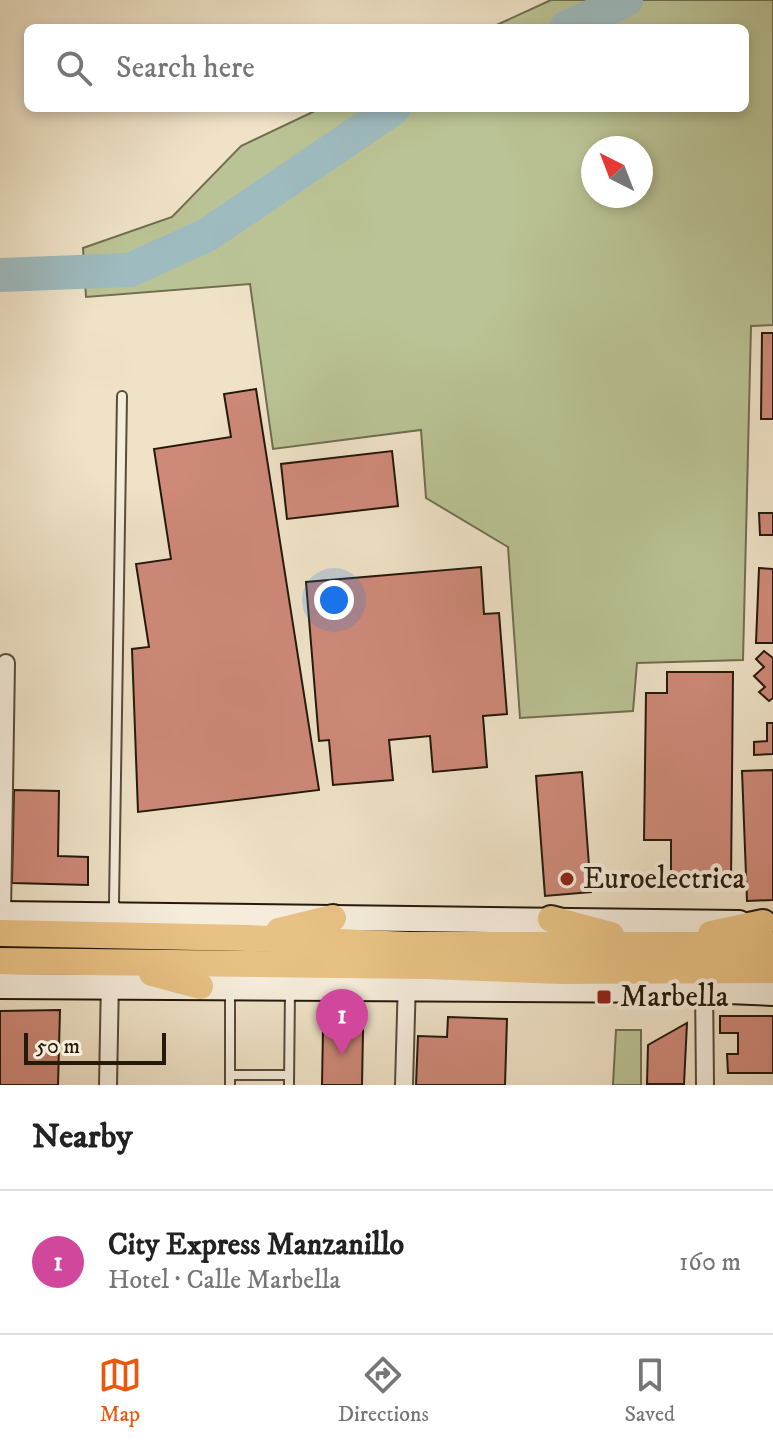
<!DOCTYPE html>
<html lang="en">
<head>
<meta charset="utf-8">
<style>
	:root { --surface:#fff; --page:#f6f6f6; --text:#222; --muted:#767676; --line:#e0e0e0; --accent:#ea580c }
	body { margin:0; font-family:"IM FELL DW Pica",serif; background:var(--page); color:var(--text) }
	.compass { position:absolute; left:581px; top:136px; width:72px; height:72px; border-radius:50%; background:var(--surface); box-shadow:0 4px 12px #0003; rotate:318deg }
	.scale { position:absolute; left:24px; bottom:20px; width:142px; box-sizing:border-box; padding-left:8px; border:4px solid #25190a; border-top:0; font-size:22px; line-height:28px; white-space:nowrap; color:#25190a; -webkit-text-stroke:6px #f5ecdb; paint-order:stroke }
	.you { position:absolute; left:334px; top:600px; width:28px; height:28px; margin:-20px; border:6px solid #fff; border-radius:50%; background:#1a73e8; box-shadow:0 0 0 12px #1a73e833 }
	.badge { display:grid; place-items:center; width:52px; height:52px; border-radius:50%; background:var(--accent); color:#fff; font-size:26px; font-weight:700 }
	.pin { position:absolute; translate:-50% -66px; filter:drop-shadow(0 2px 4px #0008) }
	.pin::after { content:''; position:absolute; top:42px; width:28px; height:24px; background:inherit; clip-path:polygon(0 0,100% 0,50% 100%) }
	.list { margin:0; padding:0; list-style:none }
	h2 { display:flex; justify-content:space-between; align-items:center; height:104px; margin:0; padding:0 32px; font-size:34px }
	h2 small { font-size:26px; font-weight:400; color:var(--muted) }
	.list li { display:grid; grid-template-columns:52px 1fr auto; gap:24px; align-items:center; box-sizing:border-box; height:144px; padding:0 32px; border-top:2px solid var(--line) }
	.list b { display:block; font-size:30px; white-space:nowrap }
	.list p { margin:0; font-size:26px; white-space:nowrap; color:var(--muted) }
	.list em { font-size:26px; font-style:normal; color:var(--muted) }
	.icon { flex:none; width:44px; height:44px; fill:none; stroke:currentColor; stroke-width:2; stroke-linecap:round; stroke-linejoin:round }
	.map { position:relative; flex:none; width:773px; height:1085px; overflow:hidden }
	.search { position:absolute; background:var(--surface); box-shadow:0 4px 12px #0003; left:24px; right:24px; top:24px; height:88px; display:flex; align-items:center; gap:20px; box-sizing:border-box; padding:0 28px; border-radius:12px; color:var(--muted); font-size:30px }
	.sheet { height:248px; background:var(--surface) }
	nav { display:flex; justify-content:space-around; align-items:center; box-sizing:border-box; height:112px; border-top:2px solid var(--line); background:var(--surface); font-size:22px; color:var(--muted) }
	nav a { display:grid; justify-items:center; gap:4px }
	nav .on { color:var(--accent) }
	.map>svg:first-child { display:block }
	.green { fill:#bac395; stroke:#706e50; stroke-width:2; fill-rule:evenodd }
	.lines { fill:none; stroke-linecap:round; stroke-linejoin:round }
	.river { stroke:#9ebbbf; stroke-width:34 }
	.building { fill:#ce8979; stroke:#25190a; stroke-width:2 }
	.service-casing { stroke:#584b39; stroke-width:12 }
	.minor-casing { stroke:#584b39; stroke-width:20 }
	.secondary-casing { stroke:#25190a; stroke-width:28 }
	.primary-casing { stroke:#25190a; stroke-width:30 }
	.service { stroke:#f5ecdb; stroke-width:8 }
	.minor { stroke:#f5ecdb; stroke-width:16 }
	.secondary { stroke:#f5ecdb; stroke-width:24 }
	.primary { stroke:#e8c184; stroke-width:26 }
	.poi-dot { fill:#8f2418; stroke:#f5ecdb; stroke-width:3 }
	.labels { text-anchor:middle; dominant-baseline:central; stroke-width:8; stroke-linejoin:round; paint-order:stroke }
	.poi-label { font-size:30px; fill:#25190a; stroke:#f5ecdb; text-anchor:start }
</style>
</head>
<body>
<div class="map">
<svg width="773" height="1085" viewBox="0 0 773 1085">
	<rect width="100%" height="100%" fill="#efe2c7"/>
	<filter id="stains"><feTurbulence type="fractalNoise" baseFrequency=".0025" numOctaves="4"/><feColorMatrix values="0 0 0 0 .2 0 0 0 0 .09 0 0 0 0 .02 0 0 0 .5 -.17"/></filter>
	<radialGradient id="worn" r=".72"><stop offset=".6" stop-color="#630" stop-opacity="0"/><stop offset="1" stop-color="#630" stop-opacity=".3"/></radialGradient>
	<g class="green">
		<path d="M551,0H773V325L751,326L743,660L637,663L633,711L520,718L508,547L426,498L421,430L273,449L250,284L86,297L83,248L172,217L241,146L321,108H745V28H490ZM641,148V196H593V148Z"/>
		<polygon points="616,1030 641,1030 641,1085 613,1085"/>
	</g>
	<g class="lines">
		<g class="river">
			<polyline points="566,28 626,0"/>
			<polyline points="0,275 130,270 207,235 394,108"/>
		</g>
	</g>
	<g class="building">
		<polygon points="762,333 773,333 773,419 761,419"/>
		<polygon points="256,389 319,790 138,812 132,649 149,647 136,564 171,559 154,449 231,437 224,394"/>
		<polygon points="392,451 398,506 287,519 281,464"/>
		<polygon points="759,513 773,513 773,535 760,535"/>
		<polygon points="481,567 484,614 499,613 507,714 483,716 487,767 433,772 430,736 389,740 393,780 333,785 329,740 319,741 306,582"/>
		<polygon points="759,568 773,569 773,643 756,643"/>
		<polygon points="764,651 773,658 773,698 769,701 759,692 765,687 754,676 764,667 756,659"/>
		<polygon points="667,672 733,672 731,882 671,882 671,840 644,840 646,693 667,693"/>
		<polygon points="767,723 773,723 773,754 754,755 754,742 767,741"/>
		<polygon points="773,770 773,900 747,901 742,771"/>
		<polygon points="582,772 591,892 545,896 536,776"/>
		<polygon points="14,790 59,791 58,856 88,857 88,885 12,883"/>
		<polygon points="60,1010 58,1085 0,1085 0,1011"/>
		<polygon points="720,1016 773,1016 773,1073 728,1073 727,1054 738,1054 738,1033 720,1033"/>
		<polygon points="448,1017 507,1019 505,1085 416,1085 418,1036 447,1037"/>
		<polygon points="687,1023 684,1084 647,1084 648,1045"/>
		<polygon points="323,1029 363,1030 362,1085 322,1085"/>
	</g>
	<g class="lines">
		<g class="service-casing">
			<g id="service">
				<polyline points="119,911 114,903 122,396"/>
				<polyline points="230,991 230,1085"/>
				<polyline points="230,1075 289,1075"/>
				<polyline points="289,1085 290,990"/>
			</g>
		</g>
		<g class="minor-casing">
			<g id="minor">
				<polyline points="2,914 6,663"/>
				<polyline points="704,983 705,1085"/>
				<polyline points="108,1085 110,980"/>
				<polyline points="404,1085 407,979"/>
			</g>
		</g>
		<g class="secondary-casing">
			<g id="secondary">
				<polyline points="0,914 739,923"/>
				<polyline points="0,986 704,990 773,993"/>
			</g>
		</g>
		<g class="primary-casing">
			<g id="primary">
				<polyline points="551,919 611,935"/>
				<polyline points="279,931 333,918"/>
				<polyline points="0,933 247,938 408,945 773,945"/>
				<polyline points="711,934 763,923"/>
				<polyline points="0,961 427,966 562,971 773,970"/>
				<polyline points="152,973 200,986"/>
			</g>
		</g>
		<use href="#service" class="service"/>
		<use href="#minor" class="minor"/>
		<use href="#secondary" class="secondary"/>
		<use href="#primary" class="primary"/>
	</g>
	<g class="poi-dot">
		<circle cx="567" cy="879" r="8"/>
		<rect x="596" y="989" width="16" height="16" rx="4"/>
	</g>
	<g class="labels">
		<g class="poi-label">
			<text x="583" y="879">Euroelectrica</text>
			<text x="620" y="997">Marbella</text>
		</g>
	</g>
	<rect width="100%" height="100%" filter="url(#stains)"/>
	<rect width="100%" height="100%" fill="url(#worn)"/>
</svg>
<svg class="compass" viewBox="-18 -18 36 36"><path d="M0-13l5 13h-10z" fill="#e53935"/><path d="M0 13l5-13h-10z" fill="#767676"/></svg>
<div class="scale">50 m</div>
<div class="you"></div>
<div class="pin badge" style="left:342px;top:1055px;background:#d1479c">1</div>
<div class="search"><svg class="icon" aria-label="search" viewBox="0 0 24 24"><circle cx="10" cy="10" r="6"/><path d="M15 15l6 6"/></svg>Search here</div>
</div>
<section class="sheet">
<h2>Nearby<small></small></h2>
<ul class="list">
<li><span class="badge" style="background:#d1479c">1</span><div><b>City Express Manzanillo</b><p>Hotel · Calle Marbella</p></div><em>160 m</em></li>
</ul>
</section>
<nav>
<a class="on"><svg class="icon" aria-label="map" viewBox="0 0 24 24"><path d="M3 6l6-2 6 2 6-2v14l-6 2-6-2-6 2zM9 4v14M15 6v14"/></svg>Map</a>
<a><svg class="icon" aria-label="directions" viewBox="0 0 24 24"><path d="M12 3l9 9-9 9-9-9zM9 14v-3h6M13 9l2 2-2 2"/></svg>Directions</a>
<a><svg class="icon" aria-label="saved" viewBox="0 0 24 24"><path d="M7 4h10v16l-5-4-5 4z"/></svg>Saved</a>
</nav>
</body>
</html>
